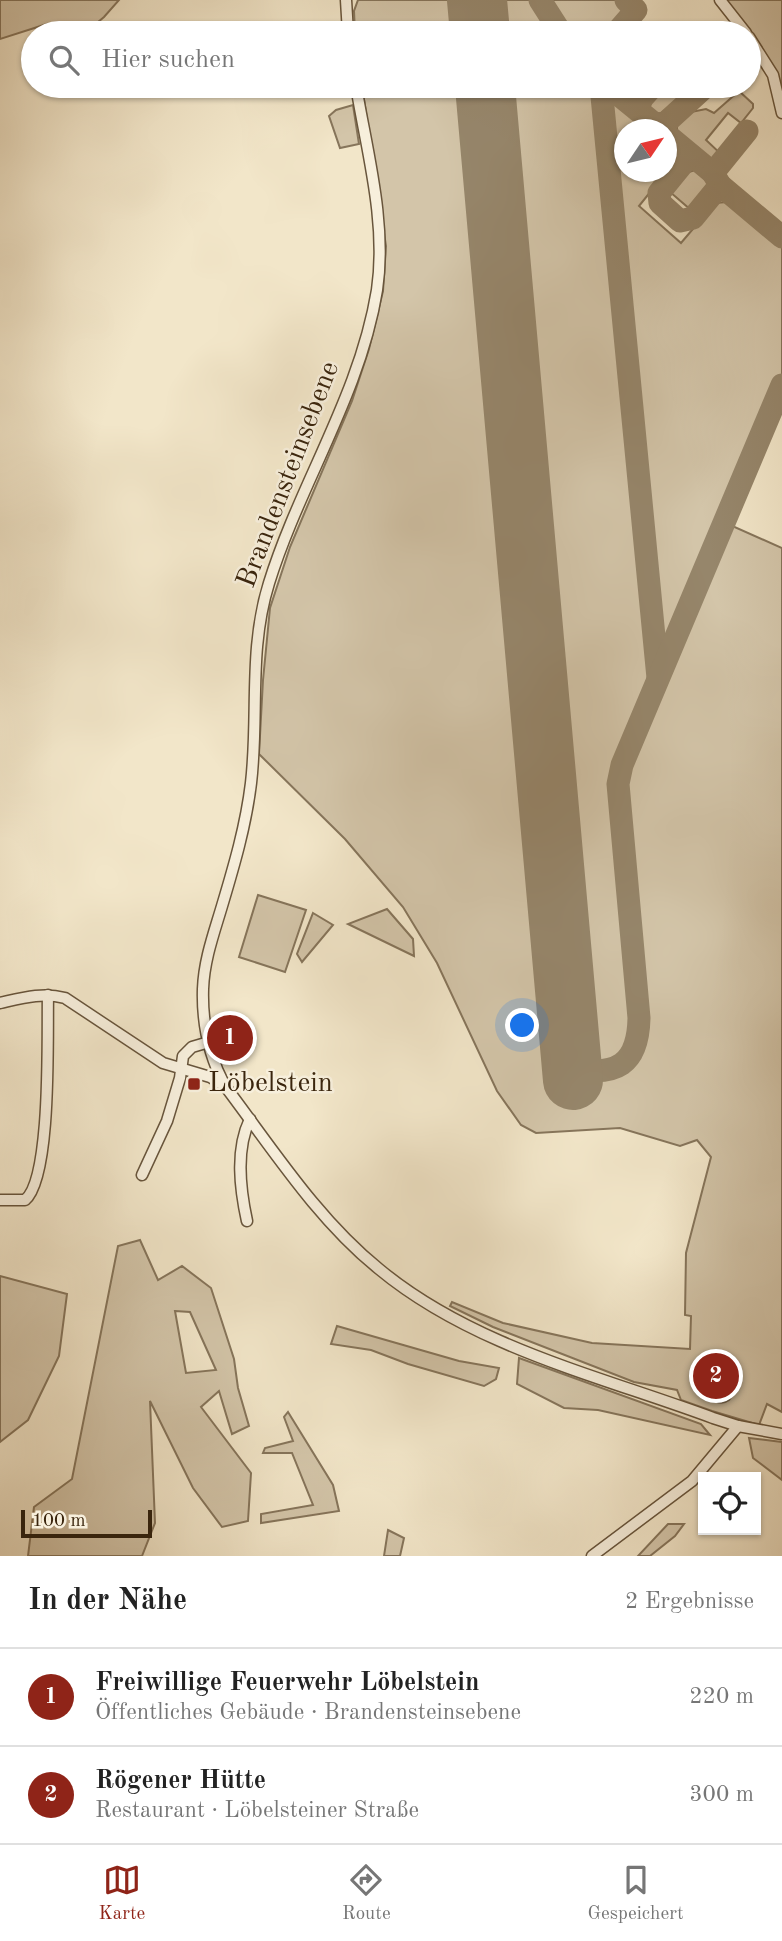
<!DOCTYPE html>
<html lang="de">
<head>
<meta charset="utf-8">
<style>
	:root { --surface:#fff; --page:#f2f2f2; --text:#222; --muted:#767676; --line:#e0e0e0; --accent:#8f2418 }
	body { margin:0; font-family:"Old Standard TT",serif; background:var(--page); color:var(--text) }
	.controls { position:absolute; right:21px; bottom:21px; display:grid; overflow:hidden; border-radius:0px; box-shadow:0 2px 5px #0004 }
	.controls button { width:63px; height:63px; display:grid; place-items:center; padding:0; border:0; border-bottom:2px solid var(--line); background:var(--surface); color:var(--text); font:35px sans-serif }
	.compass { position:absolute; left:614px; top:119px; width:63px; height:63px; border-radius:50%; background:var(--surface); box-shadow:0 2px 5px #0004; rotate:55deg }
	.scale { position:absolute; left:21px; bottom:18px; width:131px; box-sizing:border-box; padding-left:7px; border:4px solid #3a250d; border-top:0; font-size:19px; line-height:24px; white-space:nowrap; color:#3a250d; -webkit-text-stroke:5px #f7efdc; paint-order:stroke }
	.you { position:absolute; left:523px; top:1026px; width:24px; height:24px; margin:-18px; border:5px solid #fff; border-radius:50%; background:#1a73e8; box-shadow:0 0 0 10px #1a73e833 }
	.badge { display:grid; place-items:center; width:46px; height:46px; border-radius:50%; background:var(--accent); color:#fff; font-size:23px; font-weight:700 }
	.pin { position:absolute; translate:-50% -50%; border:4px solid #fff; box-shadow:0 2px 7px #0006 }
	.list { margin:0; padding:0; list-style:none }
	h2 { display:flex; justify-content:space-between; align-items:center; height:91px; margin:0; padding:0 28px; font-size:30px }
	h2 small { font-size:23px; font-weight:400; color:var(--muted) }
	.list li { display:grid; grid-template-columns:46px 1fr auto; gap:21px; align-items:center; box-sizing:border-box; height:98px; padding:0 28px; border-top:2px solid var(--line) }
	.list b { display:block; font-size:26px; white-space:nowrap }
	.list p { margin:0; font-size:23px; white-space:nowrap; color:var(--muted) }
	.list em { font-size:23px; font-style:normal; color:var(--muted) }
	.icon { flex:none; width:38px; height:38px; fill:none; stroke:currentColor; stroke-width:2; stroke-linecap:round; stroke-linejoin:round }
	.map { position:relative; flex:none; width:782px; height:1556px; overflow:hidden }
	.search { position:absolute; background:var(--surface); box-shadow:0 2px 5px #0004; left:21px; right:21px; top:21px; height:77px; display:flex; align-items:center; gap:18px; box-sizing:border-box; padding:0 24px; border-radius:38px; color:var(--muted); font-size:26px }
	.sheet { height:287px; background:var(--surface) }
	nav { display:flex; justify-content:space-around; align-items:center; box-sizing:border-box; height:98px; border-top:2px solid var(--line); background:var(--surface); font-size:19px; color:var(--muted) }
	nav a { display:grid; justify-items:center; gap:4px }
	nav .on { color:var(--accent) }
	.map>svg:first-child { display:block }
	.green { fill:#d3c5a9; stroke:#86755b; stroke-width:2; fill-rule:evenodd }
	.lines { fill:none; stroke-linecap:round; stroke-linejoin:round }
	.taxiway { stroke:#96866b; stroke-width:23 }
	.runway { stroke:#96866b; stroke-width:60 }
	.minor-casing { stroke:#68553c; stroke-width:13 }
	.minor { stroke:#f7efdc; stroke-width:10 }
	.poi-dot { fill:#8f2418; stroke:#f7efdc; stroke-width:2.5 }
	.labels { text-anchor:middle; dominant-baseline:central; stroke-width:5; stroke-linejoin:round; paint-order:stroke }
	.street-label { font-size:28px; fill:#3a250d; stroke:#f7efdc }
	.poi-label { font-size:28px; fill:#3a250d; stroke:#f7efdc; text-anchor:start }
</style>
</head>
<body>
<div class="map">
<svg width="782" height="1556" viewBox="0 0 782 1556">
	<rect width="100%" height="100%" fill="#f2e6c9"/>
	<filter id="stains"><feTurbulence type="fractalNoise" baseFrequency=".00286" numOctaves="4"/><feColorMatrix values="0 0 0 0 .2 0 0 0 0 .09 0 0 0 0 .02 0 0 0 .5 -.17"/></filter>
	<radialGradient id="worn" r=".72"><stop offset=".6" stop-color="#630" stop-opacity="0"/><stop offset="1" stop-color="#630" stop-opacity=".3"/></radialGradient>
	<g class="green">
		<polygon points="0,0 119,0 104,17 85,33 55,33 47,24 0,39"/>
		<polygon points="358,0 618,0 623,6 623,17 607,33 355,33 354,11"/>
		<polygon points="724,0 782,0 782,108 777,85"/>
		<path d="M362,86H595L648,129L624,130V172H666L667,144L672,149L675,157L672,165L639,206L681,243L715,203L727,202L782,246V376L721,521L782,548V1412L767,1404L759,1425L712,1411L681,1400L677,1390L634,1382L493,1327L450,1306L452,1302L503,1323L592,1343L690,1349L691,1316L685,1315L686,1253L711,1157L697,1140L680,1146L620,1128L536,1133L521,1125L497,1091L437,963L403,907L345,839L259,754L263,680L270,608L290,547L352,401L369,349L383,291L386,246ZM717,1359L739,1378C736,1385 734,1395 729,1400C719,1408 699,1395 695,1386Z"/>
		<polygon points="665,86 683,86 685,95 661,113 652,114 649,110 652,100"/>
		<polygon points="739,91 753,104 753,108 741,123 728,113 706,140 723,156 717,163 711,162 679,136 677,131 677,118 686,113 706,109 714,113"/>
		<polygon points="353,105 359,144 340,148 329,116 336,110"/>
		<polygon points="695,170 707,179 708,189 691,210 670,192 686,173"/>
		<polygon points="258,895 306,910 285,972 239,957"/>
		<polygon points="387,909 413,939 414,956 348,924"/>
		<polygon points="313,913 333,925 302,962 297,954"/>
		<path d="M140,1240L158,1280L182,1266L211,1288L234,1359L238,1388L249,1426L232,1434L219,1391L201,1407L251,1473L248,1521L222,1527L193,1488L150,1401L155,1523L142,1556H28L34,1507L72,1479L118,1246ZM175,1311L190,1312L216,1370L186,1373Z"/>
		<polygon points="0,1276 67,1294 59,1356 28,1420 0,1442"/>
		<polygon points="337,1326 459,1361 499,1368 496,1379 484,1386 408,1364 371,1350 331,1344"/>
		<polygon points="519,1358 701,1424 710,1435 598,1410 564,1408 517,1384"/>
		<polygon points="288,1412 333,1485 339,1511 261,1523 261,1514 313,1505 292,1453 263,1453 265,1448 293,1441 284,1417"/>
		<polygon points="749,1438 782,1442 782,1480 753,1458"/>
		<polygon points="668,1524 684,1524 675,1536 650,1556 638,1556"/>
		<polygon points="388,1530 404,1538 400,1556 384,1556"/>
	</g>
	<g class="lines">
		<g class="taxiway">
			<polyline points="540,0 561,33"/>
			<polyline points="616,33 636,10 626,0"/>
			<polyline points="601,86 658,678"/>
			<polyline points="608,86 662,130"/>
			<polyline points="635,106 653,86"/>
			<polyline points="660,128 706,86"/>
			<polyline points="666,134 713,173 720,185 782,237"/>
			<polyline points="690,155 659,193 660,203 680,221 693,218 720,185"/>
			<polyline points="713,173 747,131"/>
			<path d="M572,1068C616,1077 638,1065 639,1018L618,784L622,765L782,385"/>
		</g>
		<g class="runway">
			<polyline points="477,0 480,33"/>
			<polyline points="485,86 573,1080"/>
		</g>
		<g class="minor-casing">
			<g id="minor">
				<polyline points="346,0 348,33"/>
				<polyline points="720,0 746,33"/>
				<polyline points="749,37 773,75 782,113"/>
				<path d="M0,1003C22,998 42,992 65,998L163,1063L210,1077L225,1086C272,1148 317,1219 379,1269C473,1347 600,1376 713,1418L738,1426L782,1434"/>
				<path d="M225,1086C209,1056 202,1022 203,989C204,960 214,933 222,906C234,866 246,825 251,783C259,715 248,650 269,583C300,483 360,395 377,290C387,223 367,152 356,86"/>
				<polyline points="142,1175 167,1121 180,1078 183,1056 192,1047 209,1042"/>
				<path d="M0,1200H25C52,1178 47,1033 48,995"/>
				<path d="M247,1221C240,1189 235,1150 250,1119"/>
				<polyline points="592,1556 692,1481 738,1426"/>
			</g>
		</g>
		<use href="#minor" class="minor"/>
	</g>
	<rect class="poi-dot" x="187" y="1077" width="14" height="14" rx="3.5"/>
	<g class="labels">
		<g class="street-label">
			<text transform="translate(289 475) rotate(-69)">Brandensteinsebene</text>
		</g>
		<g class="poi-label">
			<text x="208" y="1084">Löbelstein</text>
		</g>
	</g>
	<rect width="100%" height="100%" filter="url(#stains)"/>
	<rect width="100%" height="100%" fill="url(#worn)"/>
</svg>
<div class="controls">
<button><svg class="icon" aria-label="locate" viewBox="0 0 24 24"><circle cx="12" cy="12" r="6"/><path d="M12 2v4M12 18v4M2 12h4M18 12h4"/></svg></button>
</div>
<svg class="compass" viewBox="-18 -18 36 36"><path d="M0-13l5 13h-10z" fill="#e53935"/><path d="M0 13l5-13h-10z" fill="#767676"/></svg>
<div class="scale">100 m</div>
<div class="you"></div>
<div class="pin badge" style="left:230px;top:1038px">1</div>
<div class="pin badge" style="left:716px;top:1376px">2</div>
<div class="search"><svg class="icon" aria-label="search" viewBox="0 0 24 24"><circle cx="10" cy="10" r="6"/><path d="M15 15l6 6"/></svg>Hier suchen</div>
</div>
<section class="sheet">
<h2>In der Nähe<small>2 Ergebnisse</small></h2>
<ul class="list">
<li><span class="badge">1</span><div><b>Freiwillige Feuerwehr Löbelstein</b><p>Öffentliches Gebäude · Brandensteinsebene</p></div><em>220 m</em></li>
<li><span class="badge">2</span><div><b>Rögener Hütte</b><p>Restaurant · Löbelsteiner Straße</p></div><em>300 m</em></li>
</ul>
</section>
<nav>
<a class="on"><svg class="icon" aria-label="map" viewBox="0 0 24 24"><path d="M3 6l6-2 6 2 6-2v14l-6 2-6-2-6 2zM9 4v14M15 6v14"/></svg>Karte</a>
<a><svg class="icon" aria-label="directions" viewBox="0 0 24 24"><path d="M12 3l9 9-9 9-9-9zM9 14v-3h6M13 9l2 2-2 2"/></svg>Route</a>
<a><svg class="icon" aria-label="saved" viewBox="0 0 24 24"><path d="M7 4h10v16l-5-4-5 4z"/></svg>Gespeichert</a>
</nav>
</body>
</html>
